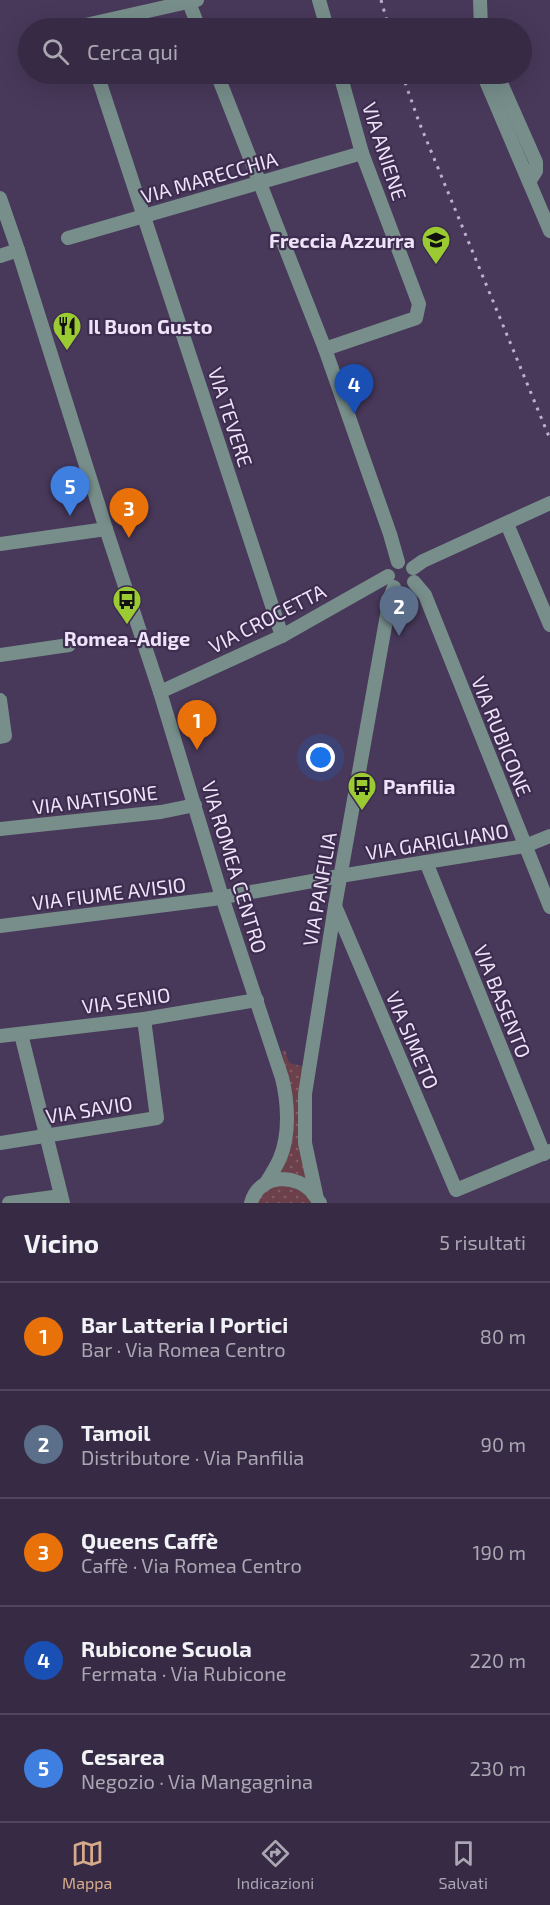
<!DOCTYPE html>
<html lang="it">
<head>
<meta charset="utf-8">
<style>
	:root { --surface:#362a44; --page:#41364f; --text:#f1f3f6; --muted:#aaa7b2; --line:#50465d; --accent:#d6ab8b }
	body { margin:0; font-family:"Exo 2",sans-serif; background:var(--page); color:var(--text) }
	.you { position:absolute; left:321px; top:758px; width:21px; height:21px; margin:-15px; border:4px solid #fff; border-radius:50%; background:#1a73e8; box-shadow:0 0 0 9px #1a73e833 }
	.badge { display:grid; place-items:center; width:39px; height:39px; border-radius:50%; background:var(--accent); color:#fff; font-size:20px; font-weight:700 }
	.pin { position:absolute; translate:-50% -50px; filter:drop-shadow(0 2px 3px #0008) }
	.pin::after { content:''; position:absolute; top:32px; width:21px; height:18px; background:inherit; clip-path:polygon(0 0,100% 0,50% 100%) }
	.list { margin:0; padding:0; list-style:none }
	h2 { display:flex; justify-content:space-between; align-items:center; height:78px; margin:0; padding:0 24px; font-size:26px }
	h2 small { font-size:20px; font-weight:400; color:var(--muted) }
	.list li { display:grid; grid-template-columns:39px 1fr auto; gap:18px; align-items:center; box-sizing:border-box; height:108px; padding:0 24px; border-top:2px solid var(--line) }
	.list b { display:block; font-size:22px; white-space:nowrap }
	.list p { margin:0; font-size:20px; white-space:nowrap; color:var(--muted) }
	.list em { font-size:20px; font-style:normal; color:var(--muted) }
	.icon { flex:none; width:33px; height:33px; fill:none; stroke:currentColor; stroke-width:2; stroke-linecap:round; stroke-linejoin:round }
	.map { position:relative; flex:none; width:550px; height:1203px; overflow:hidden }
	.search { position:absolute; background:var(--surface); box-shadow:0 6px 24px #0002; left:18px; right:18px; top:18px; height:66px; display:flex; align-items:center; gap:15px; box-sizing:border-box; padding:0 21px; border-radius:33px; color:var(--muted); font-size:22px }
	.sheet { height:618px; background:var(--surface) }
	nav { display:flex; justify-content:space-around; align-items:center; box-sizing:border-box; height:84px; border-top:2px solid var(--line); background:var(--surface); font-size:16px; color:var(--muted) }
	nav a { display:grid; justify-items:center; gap:3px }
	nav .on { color:var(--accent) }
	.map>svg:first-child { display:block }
	.green { fill:url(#green-dots) }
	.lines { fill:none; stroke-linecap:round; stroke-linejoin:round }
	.minor { stroke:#778e8b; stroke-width:14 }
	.rail { stroke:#bcb0ca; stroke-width:3; stroke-dasharray:3 6; stroke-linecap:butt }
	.labels { text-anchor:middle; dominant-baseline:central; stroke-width:4.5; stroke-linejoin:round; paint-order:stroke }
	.street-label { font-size:20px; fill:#eee4fa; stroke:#3e2d4f }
	.poi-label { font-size:20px; font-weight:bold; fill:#eee4fa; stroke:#3e2d4f; text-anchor:start }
</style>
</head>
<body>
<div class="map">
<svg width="550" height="1203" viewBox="0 0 550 1203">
	<defs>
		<pattern id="green-dots" width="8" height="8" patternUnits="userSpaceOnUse" patternTransform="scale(1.5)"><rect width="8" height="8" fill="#6c404a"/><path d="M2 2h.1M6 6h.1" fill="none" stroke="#815b65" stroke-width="1.8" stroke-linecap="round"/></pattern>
	</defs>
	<rect width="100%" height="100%" fill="#48385a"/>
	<g class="green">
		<polygon points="285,1050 289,1063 305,1067 299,1115 299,1146 310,1185 278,1172 289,1090 282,1051"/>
		<polygon points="279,1183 306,1192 312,1203 256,1203 262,1192"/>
	</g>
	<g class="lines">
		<g class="minor">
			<polyline points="188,0 199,28"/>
			<polyline points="319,0 327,28"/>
			<polyline points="480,0 481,28"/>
			<polyline points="82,28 81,26 197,0"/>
			<polyline points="97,74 282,636"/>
			<polyline points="217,74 325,349 390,534 398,562"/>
			<polyline points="483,74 550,231"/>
			<polyline points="497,74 536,162 536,171 529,182"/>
			<path d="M0,198L18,250L106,529L160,692L222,897L282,1078C288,1102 290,1134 280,1158C276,1167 271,1175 266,1183"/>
			<polyline points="68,238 362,153"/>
			<polyline points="0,256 18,250"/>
			<polyline points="325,349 416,318 419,304 362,153 340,74"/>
			<polyline points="507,524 550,625"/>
			<polyline points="0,544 106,529"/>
			<polyline points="413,568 423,561 550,503"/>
			<polyline points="414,582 425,595 550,907"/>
			<polyline points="0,655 69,645"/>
			<polyline points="160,692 282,636 388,576"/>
			<polyline points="0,700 5,736 0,737"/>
			<polyline points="0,829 161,812 195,805"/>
			<polyline points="426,862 544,1154"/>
			<polyline points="335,906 456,1190 550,1151"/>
			<polyline points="0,926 213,899 340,876 525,846 550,836"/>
			<polyline points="21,1034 63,1203"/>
			<polyline points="0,1036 144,1019 257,1000"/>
			<polyline points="0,1143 157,1118 144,1019"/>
			<polyline points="9,1203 61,1196"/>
			<path d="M251,1203C259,1173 299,1172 315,1196"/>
			<polyline points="320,1203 317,1199 305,1143 305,1094 335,906 390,598 394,587"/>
		</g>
		<g class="rail">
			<polyline points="381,0 389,28"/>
			<polyline points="402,74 419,122 550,439"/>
		</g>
	</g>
	<defs>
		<g id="school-pin" transform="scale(1.5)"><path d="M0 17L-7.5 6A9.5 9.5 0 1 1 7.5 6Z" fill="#9bcb33" stroke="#3e2d4f"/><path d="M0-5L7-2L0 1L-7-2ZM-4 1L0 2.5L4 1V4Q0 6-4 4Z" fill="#111"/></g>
		<g id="restaurant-pin" transform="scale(1.5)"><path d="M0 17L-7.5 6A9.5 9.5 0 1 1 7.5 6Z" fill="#9bcb33" stroke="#3e2d4f"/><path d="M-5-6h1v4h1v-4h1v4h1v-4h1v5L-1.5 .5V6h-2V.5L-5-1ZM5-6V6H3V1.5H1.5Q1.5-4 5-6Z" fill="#111"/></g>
		<g id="bus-pin" transform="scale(1.5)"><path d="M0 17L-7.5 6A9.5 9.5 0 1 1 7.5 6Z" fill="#9bcb33" stroke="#3e2d4f"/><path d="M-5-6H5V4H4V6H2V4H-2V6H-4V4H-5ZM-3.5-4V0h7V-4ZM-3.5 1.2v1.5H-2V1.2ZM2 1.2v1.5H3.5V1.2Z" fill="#111"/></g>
	</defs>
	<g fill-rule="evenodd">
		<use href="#school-pin" x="436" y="240"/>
		<use href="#restaurant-pin" x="67" y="326"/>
		<use href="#bus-pin" x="127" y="600"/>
		<use href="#bus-pin" x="362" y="786"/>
	</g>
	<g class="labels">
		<g class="street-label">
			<text transform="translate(385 151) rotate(72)">VIA ANIENE</text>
			<text transform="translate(209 177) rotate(-16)">VIA MARECCHIA</text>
			<text transform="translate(231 417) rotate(72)">VIA TEVERE</text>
			<text transform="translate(267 618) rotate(-27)">VIA CROCETTA</text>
			<text transform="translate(502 736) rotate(68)">VIA RUBICONE</text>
			<text transform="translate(95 799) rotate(-7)">VIA NATISONE</text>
			<text transform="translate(437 841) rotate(-9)">VIA GARIGLIANO</text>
			<text transform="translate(235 867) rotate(73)">VIA ROMEA CENTRO</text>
			<text transform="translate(319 889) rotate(-80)">VIA PANFILIA</text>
			<text transform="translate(109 893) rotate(-7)">VIA FIUME AVISIO</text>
			<text transform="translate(126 1000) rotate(-8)">VIA SENIO</text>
			<text transform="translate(503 1001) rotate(68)">VIA BASENTO</text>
			<text transform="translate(413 1040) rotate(67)">VIA SIMETO</text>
			<text transform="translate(89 1109) rotate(-9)">VIA SAVIO</text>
		</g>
		<g class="poi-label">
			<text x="415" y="240" text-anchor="end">Freccia Azzurra</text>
			<text x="88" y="326">Il Buon Gusto</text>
			<text x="127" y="638" text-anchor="middle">Romea-Adige</text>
			<text x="383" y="786">Panfilia</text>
		</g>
	</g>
</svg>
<div class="you"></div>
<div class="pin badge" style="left:197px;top:750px;background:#e8710a">1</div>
<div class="pin badge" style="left:399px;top:636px;background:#5c6f8a">2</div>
<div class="pin badge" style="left:129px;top:538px;background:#e8710a">3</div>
<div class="pin badge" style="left:354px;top:414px;background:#1a4fb4">4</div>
<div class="pin badge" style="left:70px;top:516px;background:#3f7fe0">5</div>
<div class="search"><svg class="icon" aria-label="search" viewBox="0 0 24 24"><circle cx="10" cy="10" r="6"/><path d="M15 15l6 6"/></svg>Cerca qui</div>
</div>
<section class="sheet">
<h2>Vicino<small>5 risultati</small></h2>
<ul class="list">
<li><span class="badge" style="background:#e8710a">1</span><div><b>Bar Latteria I Portici</b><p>Bar · Via Romea Centro</p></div><em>80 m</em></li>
<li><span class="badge" style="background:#5c6f8a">2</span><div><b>Tamoil</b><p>Distributore · Via Panfilia</p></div><em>90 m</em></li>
<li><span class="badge" style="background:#e8710a">3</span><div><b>Queens Caffè</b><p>Caffè · Via Romea Centro</p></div><em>190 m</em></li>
<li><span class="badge" style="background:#1a4fb4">4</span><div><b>Rubicone Scuola</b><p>Fermata · Via Rubicone</p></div><em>220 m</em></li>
<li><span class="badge" style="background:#3f7fe0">5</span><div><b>Cesarea</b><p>Negozio · Via Mangagnina</p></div><em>230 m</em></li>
</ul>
</section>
<nav>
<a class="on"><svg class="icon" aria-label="map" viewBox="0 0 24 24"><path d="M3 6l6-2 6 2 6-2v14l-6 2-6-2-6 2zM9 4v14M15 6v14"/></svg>Mappa</a>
<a><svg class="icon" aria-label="directions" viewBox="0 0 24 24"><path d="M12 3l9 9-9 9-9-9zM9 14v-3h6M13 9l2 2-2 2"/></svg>Indicazioni</a>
<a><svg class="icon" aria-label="saved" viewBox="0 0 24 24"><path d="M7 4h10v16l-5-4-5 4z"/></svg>Salvati</a>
</nav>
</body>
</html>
